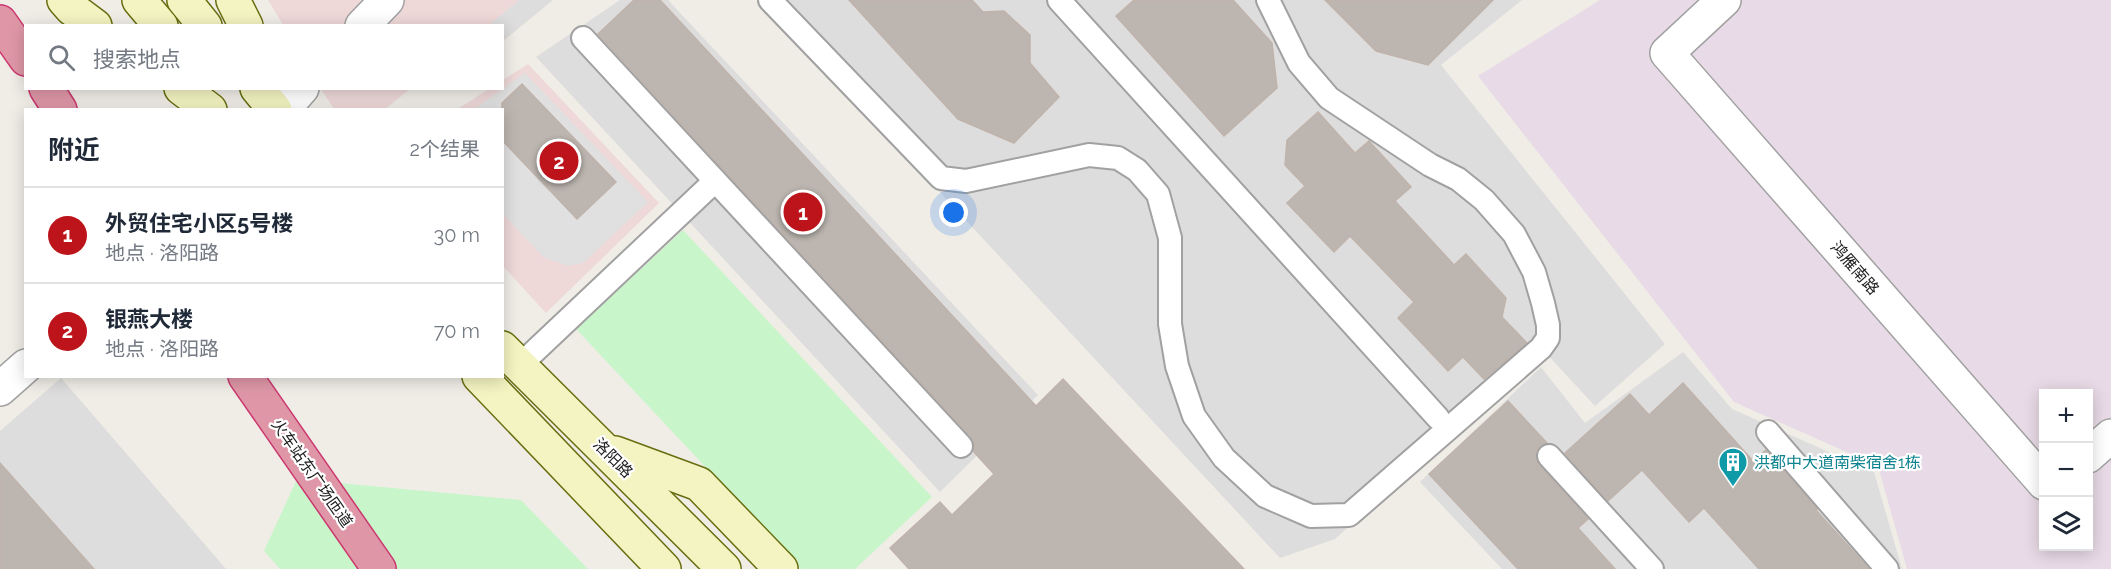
<!DOCTYPE html>
<html lang="zh">
<head>
<meta charset="utf-8">
<style>
	:root { --surface:#fff; --page:#f2f2f3; --text:#1f2937; --muted:#747a83; --line:#e0e1e3; --accent:#bd131a }
	body { margin:0; font-family:Raleway,"Noto Sans SC",sans-serif; background:var(--page); color:var(--text) }
	.controls { position:absolute; right:18px; bottom:18px; display:grid; overflow:hidden; border-radius:0px; box-shadow:0 3px 15px #0003 }
	.controls button { width:54px; height:54px; display:grid; place-items:center; padding:0; border:0; border-bottom:2px solid var(--line); background:var(--surface); color:var(--text); font:30px sans-serif }
	.you { position:absolute; left:954px; top:213px; width:21px; height:21px; margin:-15px; border:4px solid #fff; border-radius:50%; background:#1a73e8; box-shadow:0 0 0 9px #1a73e833 }
	.badge { display:grid; place-items:center; width:39px; height:39px; border-radius:50%; background:var(--accent); color:#fff; font-size:20px; font-weight:700 }
	.pin { position:absolute; translate:-50% -50%; border:3px solid #fff; box-shadow:0 2px 6px #0006 }
	.list { margin:0; padding:0; list-style:none }
	h2 { display:flex; justify-content:space-between; align-items:center; height:78px; margin:0; padding:0 24px; font-size:26px }
	h2 small { font-size:20px; font-weight:400; color:var(--muted) }
	.list li { display:grid; grid-template-columns:39px 1fr auto; gap:18px; align-items:center; box-sizing:border-box; height:96px; padding:0 24px; border-top:2px solid var(--line) }
	.list b { display:block; font-size:22px; white-space:nowrap }
	.list p { margin:0; font-size:20px; white-space:nowrap; color:var(--muted) }
	.list em { font-size:20px; font-style:normal; color:var(--muted) }
	.icon { flex:none; width:33px; height:33px; fill:none; stroke:currentColor; stroke-width:2; stroke-linecap:round; stroke-linejoin:round }
	.map { position:relative; flex:none; width:2111px; height:569px; overflow:hidden }
	.search { position:absolute; background:var(--surface); box-shadow:0 3px 15px #0003; left:24px; top:24px; width:480px; height:66px; display:flex; align-items:center; gap:15px; box-sizing:border-box; padding:0 21px; border-radius:0px; color:var(--muted); font-size:22px }
	.panel { position:absolute; background:var(--surface); box-shadow:0 3px 15px #0003; left:24px; top:108px; width:480px; height:270px; border-radius:0px }
	.map>svg:first-child { display:block }
	.residential { fill:#dedddd }
	.commercial { fill:#eed8d8 }
	.industrial { fill:#e8dae6; fill-rule:evenodd }
	.park { fill:#c9f5cb }
	.parking { fill:#e0e0e0 }
	.building { fill:#bdb6b0; stroke:#c0b3ab; stroke-width:1.5 }
	.lines { fill:none; stroke-linecap:round; stroke-linejoin:round }
	.lane-casing { stroke:#a1a1a1; stroke-width:26 }
	.street-casing { stroke:#a1a1a1; stroke-width:36 }
	.secondary-casing { stroke:#686e10; stroke-width:36 }
	.highway-casing { stroke:#cb376f; stroke-width:36 }
	.lane { stroke:#fff; stroke-width:22 }
	.street { stroke:#fff; stroke-width:33 }
	.secondary { stroke:#f3f4c1; stroke-width:33 }
	.highway { stroke:#df97a7; stroke-width:33 }
	.labels { text-anchor:middle; dominant-baseline:central; stroke-width:4.5; stroke-linejoin:round; paint-order:stroke }
	.street-label { font-size:16px; fill:#202020; stroke:#fff }
	.culture-label { font-size:16px; fill:#0d838f; stroke:#fff; text-anchor:start }
</style>
</head>
<body>
<div class="map">
<svg width="2111" height="569" viewBox="0 0 2111 569">
	<rect width="100%" height="100%" fill="#f0ede7"/>
	<g class="residential">
		<polygon points="352,0 553,0 503,41 502,26 369,25"/>
		<polygon points="620,0 668,0 1038,395 940,492 536,57"/>
		<polygon points="761,0 1522,0 1441,65 1665,344 1595,406 1544,351 1335,539 1280,558"/>
		<polygon points="1683,352 1732,409 1874,472 1902,569 1502,569 1420,482 1541,367 1585,423"/>
		<polygon points="61,378 226,569 0,569 0,431"/>
	</g>
	<g class="commercial">
		<polygon points="268,0 519,0 488,26 283,25"/>
		<polygon points="528,64 659,203 546,313 503,266 502,110 456,110 489,89 502,88 503,80"/>
		<polygon points="321,89 410,89 384,110 334,109"/>
	</g>
	<path class="industrial" d="M1600,0H2111V569H1907L1878,466L1734,402L1478,76ZM2044,394H2088V546H2044Z"/>
	<g class="park">
		<polygon points="683,230 932,497 855,569 801,569 576,329"/>
		<polygon points="297,479 521,500 588,569 280,569 264,551"/>
	</g>
	<polygon class="parking" points="525,73 648,202 583,263 568,266 543,257 503,214 502,110 473,110"/>
	<g class="building">
		<polygon points="634,0 660,0 1036,406 1063,379 1244,569 909,569 890,548 940,502 952,515 994,474 973,451 974,444 971,437 598,34"/>
		<polygon points="849,0 972,0 983,12 1004,11 1030,35 1030,63 1059,97 1014,143 958,119"/>
		<polygon points="1134,0 1233,0 1272,43 1277,88 1224,136 1116,16"/>
		<polygon points="1325,0 1493,0 1428,65 1376,51"/>
		<polygon points="522,84 616,182 577,219 502,140 502,103"/>
		<polygon points="1318,112 1355,153 1369,141 1411,187 1395,201 1454,265 1466,254 1506,298 1502,317 1527,343 1484,379 1463,357 1448,371 1398,318 1414,302 1350,236 1334,252 1287,203 1305,186 1285,165 1287,140"/>
		<polygon points="1683,383 1753,461 1766,450 1817,509 1815,509 1869,569 1759,569 1704,508 1689,522 1642,470 1608,501 1565,453 1630,394 1649,415"/>
		<polygon points="1508,401 1547,443 1540,446 1536,451 1536,458 1539,465 1588,519 1578,528 1615,569 1518,569 1429,474"/>
		<polygon points="0,463 94,569 0,569"/>
	</g>
	<g class="lines">
		<g class="lane-casing">
			<g id="lane">
				<polyline points="770,0 941,178 966,181 1089,155 1118,158 1137,170 1158,194 1170,238 1170,324 1177,366 1194,416 1224,458 1265,496 1311,516 1349,515 1541,348 1548,338 1548,325 1543,303 1534,272 1514,234 1484,200 1458,179 1430,165 1329,98 1299,63 1268,0"/>
				<polyline points="1059,0 1438,418"/>
				<polyline points="583,38 961,446"/>
				<polyline points="520,365 715,181"/>
				<polyline points="1768,432 1887,569"/>
				<polyline points="1549,456 1652,569"/>
			</g>
		</g>
		<g class="street-casing">
			<g id="street">
				<polyline points="1724,0 1667,53 2044,483"/>
				<polyline points="362,26 387,0"/>
				<polyline points="289,103 302,88"/>
				<polyline points="0,389 26,366"/>
				<polyline points="2088,456 2111,436"/>
			</g>
		</g>
		<g class="secondary-casing">
			<g id="secondary">
				<polyline points="64,0 71,8 95,26"/>
				<polyline points="139,0 161,26"/>
				<polyline points="184,0 205,26"/>
				<polyline points="233,0 246,26"/>
				<polyline points="181,88 210,110"/>
				<polyline points="257,88 275,110"/>
				<polyline points="502,348 724,569"/>
				<polyline points="479,376 664,569"/>
				<polyline points="615,453 699,484 781,569"/>
			</g>
		</g>
		<g class="highway-casing">
			<g id="highway">
				<polyline points="0,22 26,59"/>
				<polyline points="46,88 60,110"/>
				<polyline points="245,376 379,569"/>
			</g>
		</g>
		<use href="#lane" class="lane"/>
		<use href="#street" class="street"/>
		<use href="#secondary" class="secondary"/>
		<use href="#highway" class="highway"/>
	</g>
	<defs>
		<g id="building-pin" transform="scale(1.5)"><path d="M0 17L-7.5 6A9.5 9.5 0 1 1 7.5 6Z" fill="#0f9aa8" stroke="#fff"/><path d="M-4-6H4V6H1V3H-1V6H-4ZM-2.5-4.3h1.7v1.8h-1.7ZM.8-4.3h1.7v1.8H.8ZM-2.5-1h1.7V.8h-1.7ZM.8-1h1.7V.8H.8Z" fill="#fff"/></g>
	</defs>
	<g fill-rule="evenodd">
		<use href="#building-pin" x="1733" y="462"/>
	</g>
	<g class="labels">
		<g class="street-label">
			<text transform="translate(1855 268) rotate(49)">鸿雁南路</text>
			<text transform="translate(613 458) rotate(45)">洛阳路</text>
			<text transform="translate(312 473) rotate(55)">火车站东广场匝道</text>
		</g>
		<g class="culture-label">
			<text x="1754" y="462">洪都中大道南柴宿舍1栋</text>
		</g>
	</g>
</svg>
<div class="controls">
<button>+</button>
<button>−</button>
<button><svg class="icon" aria-label="layers" viewBox="0 0 24 24"><path d="M12 4l9 5-9 5-9-5zM3 14l9 5 9-5"/></svg></button>
</div>
<div class="you"></div>
<div class="pin badge" style="left:803px;top:212px">1</div>
<div class="pin badge" style="left:559px;top:161px">2</div>
<div class="search"><svg class="icon" aria-label="search" viewBox="0 0 24 24"><circle cx="10" cy="10" r="6"/><path d="M15 15l6 6"/></svg>搜索地点</div>
<section class="panel">
<h2>附近<small>2个结果</small></h2>
<ul class="list">
<li><span class="badge">1</span><div><b>外贸住宅小区5号楼</b><p>地点 · 洛阳路</p></div><em>30 m</em></li>
<li><span class="badge">2</span><div><b>银燕大楼</b><p>地点 · 洛阳路</p></div><em>70 m</em></li>
</ul>
</section>
</div>
</body>
</html>
